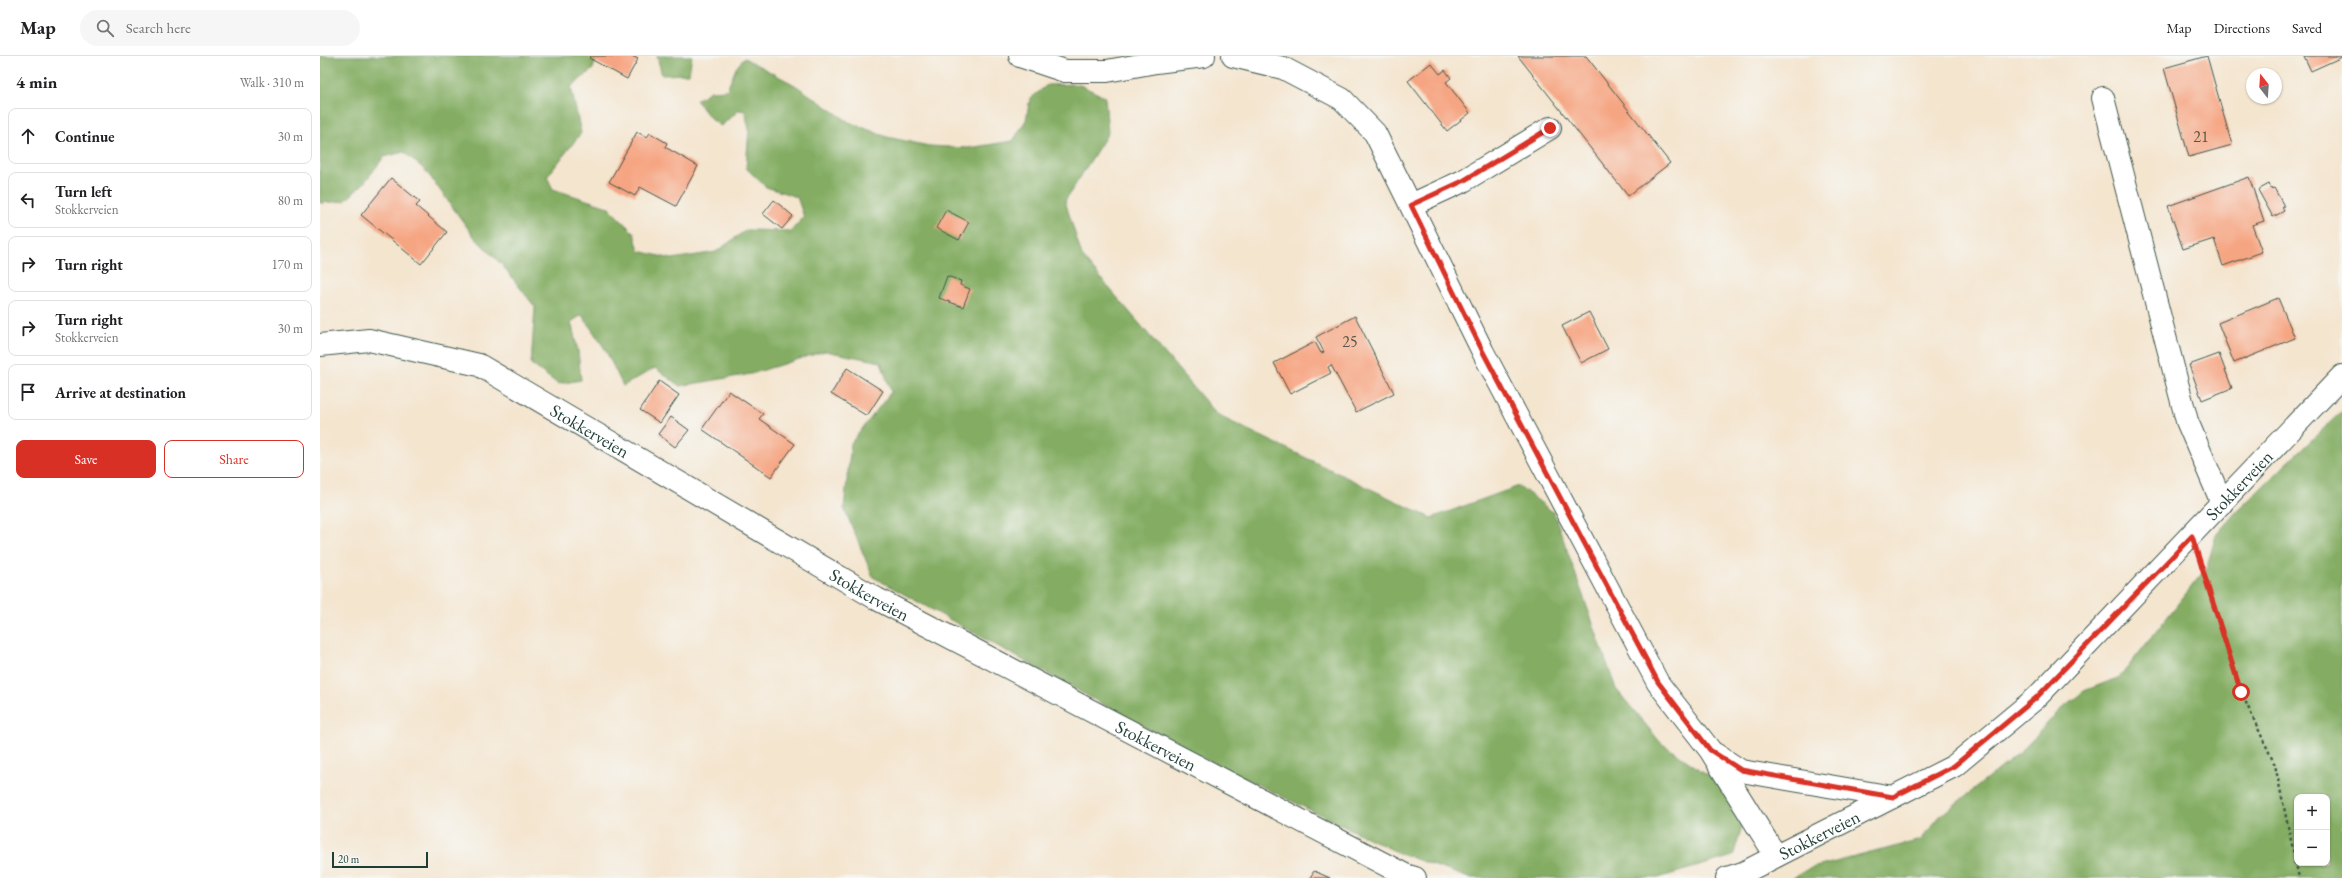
<!DOCTYPE html>
<html lang="en">
<head>
<meta charset="utf-8">
<style>
	:root { --surface:#fff; --page:#f6f6f6; --text:#202124; --muted:#757577; --line:#e0e0e0; --accent:#d93025 }
	body { margin:0; font-family:"EB Garamond",serif; background:var(--page); color:var(--text) }
	.controls { position:absolute; right:12px; bottom:12px; display:grid; overflow:hidden; border-radius:8px; box-shadow:0 1px 3px #0004 }
	.controls button { width:36px; height:36px; display:grid; place-items:center; padding:0; border:0; border-bottom:1px solid var(--line); background:var(--surface); color:var(--text); font:20px sans-serif }
	.compass { position:absolute; left:1926px; top:12px; width:36px; height:36px; border-radius:50%; background:var(--surface); box-shadow:0 1px 3px #0004; rotate:343deg }
	.scale { position:absolute; left:12px; bottom:10px; width:96px; box-sizing:border-box; padding-left:4px; border:2px solid #1f3d34; border-top:0; font-size:11px; line-height:14px; white-space:nowrap; color:#1f3d34; -webkit-text-stroke:3px #f6f6f2; paint-order:stroke }
	.stop { position:absolute; width:12px; height:12px; margin:-9px; border:3px solid #d93025; border-radius:50%; background:#fff }
	.stop.end { background:#d93025; border-color:#fff; box-shadow:0 1px 4px #0008 }
	.list { margin:0; padding:0; list-style:none }
	h2 { display:flex; justify-content:space-between; align-items:center; height:52px; margin:0; padding:0 16px; font-size:17px }
	h2 small { font-size:13px; font-weight:400; color:var(--muted) }
	.list li { display:grid; grid-template-columns:26px 1fr auto; gap:12px; align-items:center; box-sizing:border-box; height:56px; margin:0 8px 8px; padding:0 8px; border:1px solid var(--line); border-radius:8px }
	.list b { display:block; font-size:15px; white-space:nowrap }
	.list p { margin:0; font-size:13px; white-space:nowrap; color:var(--muted) }
	.list em { font-size:13px; font-style:normal; color:var(--muted) }
	.actions { display:flex; gap:8px; padding:12px 16px }
	.actions a { flex:1; padding:9px 0; border:1px solid var(--accent); border-radius:8px; text-align:center; font-size:14px; color:var(--accent) }
	.actions .main { background:var(--accent); color:#fff }
	.icon { flex:none; width:22px; height:22px; fill:none; stroke:currentColor; stroke-width:2; stroke-linecap:round; stroke-linejoin:round }
	.map { position:relative; flex:none; width:2022px; height:822px; overflow:hidden }
	header { display:flex; align-items:center; gap:24px; box-sizing:border-box; height:56px; padding:0 20px; background:var(--surface); border-bottom:1px solid var(--line) }
	header strong { font-size:19px }
	nav { display:flex; gap:22px; margin-inline-start:auto; font-size:14px }
	.search { width:280px; height:36px; background:var(--page); display:flex; align-items:center; gap:10px; box-sizing:border-box; padding:0 14px; border-radius:22px; color:var(--muted); font-size:15px }
	main { display:flex }
	aside { flex:1; background:var(--surface) }
	.map>svg:first-child { display:block }
	.forest { fill:#84ad64; stroke:#52754c; fill-rule:evenodd }
	.building { fill:#f6a582 }
	.lines { fill:none; stroke-linecap:round; stroke-linejoin:round }
	.minor-casing { stroke:#3f564b; stroke-width:24 }
	.path { stroke:#3f564b; stroke-width:2.5; stroke-dasharray:3 3; stroke-linecap:butt }
	.minor { stroke:#fff; stroke-width:22 }
	.route { stroke:#d93025; stroke-width:5 }
	.labels { text-anchor:middle; dominant-baseline:central; stroke-width:3.5; stroke-linejoin:round; paint-order:stroke }
	.number-label { font-size:16px; fill:#555748 }
	.street-label { font-size:18px; fill:#1f3d34; stroke:#f6f6f2 }
</style>
</head>
<body>
<header>
<strong>Map</strong>
<div class="search"><svg class="icon" aria-label="search" viewBox="0 0 24 24"><circle cx="10" cy="10" r="6"/><path d="M15 15l6 6"/></svg>Search here</div>
<nav><a>Map</a><a>Directions</a><a>Saved</a></nav>
</header>
<main>
<aside>
<h2>4 min<small>Walk · 310 m</small></h2>
<ul class="list">
<li><svg class="icon" aria-label="ahead" viewBox="0 0 24 24"><path d="M12 20V5M6 11l6-6 6 6"/></svg><div><b>Continue</b></div><em>30 m</em></li>
<li><svg class="icon" aria-label="left" viewBox="0 0 24 24"><path d="M17 20v-9H6M10 6l-5 5 5 5"/></svg><div><b>Turn left</b><p>Stokkerveien</p></div><em>80 m</em></li>
<li><svg class="icon" aria-label="right" viewBox="0 0 24 24"><path d="M7 20v-9h11M14 6l5 5-5 5"/></svg><div><b>Turn right</b></div><em>170 m</em></li>
<li><svg class="icon" aria-label="right" viewBox="0 0 24 24"><path d="M7 20v-9h11M14 6l5 5-5 5"/></svg><div><b>Turn right</b><p>Stokkerveien</p></div><em>30 m</em></li>
<li><svg class="icon" aria-label="arrive" viewBox="0 0 24 24"><path d="M6 21V4h12l-3 4 3 4H6"/></svg><div><b>Arrive at destination</b></div></li>
</ul>
<div class="actions"><a class="main">Save</a><a>Share</a></div>
</aside>
<div class="map">
<svg width="2022" height="822" viewBox="0 0 2022 822">
	<rect width="100%" height="100%" fill="#f6f6f2"/>
	<filter id="ink" filterUnits="userSpaceOnUse"><feTurbulence type="fractalNoise" baseFrequency=".025" numOctaves="2"/><feDisplacementMap in="SourceGraphic" scale="8" xChannelSelector="R" yChannelSelector="G"/><feConvolveMatrix kernelMatrix="1 2 1 2 8 2 1 2 1" color-interpolation-filters="sRGB"/></filter>
	<filter id="wash" filterUnits="userSpaceOnUse"><feTurbulence type="fractalNoise" baseFrequency=".012" numOctaves="4" result="noise"/><feDisplacementMap in="SourceGraphic" scale="16" xChannelSelector="R" yChannelSelector="G"/><feGaussianBlur stdDeviation="0.9" result="paint"/><feColorMatrix in="noise" values="0 0 0 0 0 0 0 0 0 0 0 0 0 0 0 0 0 1.4 0 .05"/><feComposite in="paint" operator="in"/></filter>
	<g filter="url(#wash)">
		<rect width="100%" height="100%" fill="#f4e5cf"/>
		<g class="forest">
			<polygon points="0,0 277,0 273,13 251,31 261,77 227,121 233,133 288,151 314,177 319,195 352,203 396,196 426,174 471,175 484,161 477,141 446,131 426,112 429,73 425,55 419,54 401,70 391,63 376,44 391,35 407,34 416,12 424,2 475,29 529,66 567,81 609,90 648,92 693,85 706,64 710,43 727,29 758,28 785,41 788,77 745,145 762,200 897,359 1111,462 1199,430 1234,457 1296,633 1341,687 1410,734 1427,754 1413,800 1338,822 1149,822 1079,797 858,690 553,521 524,452 531,387 571,336 561,306 505,295 431,318 360,330 335,312 303,330 285,293 262,259 251,266 258,295 261,324 238,328 211,308 215,251 183,210 155,182 106,115 84,96 64,101 44,127 25,145 0,147"/>
			<polygon points="337,0 372,0 369,18 342,19"/>
			<path d="M2022,355V822H1473L1488,813L1601,784L1620,760L1700,697L1736,658L1764,635L1800,621L1887,511L1896,479L1916,456ZM1977,741H2007V807H1977Z"/>
		</g>
		<g id="blocks">
			<g class="building">
				<polygon points="271,0 312,0 318,3 307,23 269,2"/>
				<polygon points="1198,0 1266,0 1350,107 1308,140"/>
				<polygon points="1887,0 1912,89 1869,101 1844,12"/>
				<polygon points="1984,0 2022,0 2022,1 1991,15"/>
				<polygon points="1111,7 1120,18 1125,14 1131,22 1126,26 1150,57 1127,75 1088,25"/>
				<polygon points="317,76 327,81 330,77 347,87 345,91 378,110 356,150 320,131 315,140 289,126"/>
				<polygon points="1929,121 1944,165 1932,169 1942,196 1903,210 1894,183 1863,193 1848,150"/>
				<polygon points="71,122 100,146 96,150 127,176 101,208 41,159"/>
				<polygon points="1949,128 1951,133 1954,132 1964,150 1962,151 1964,155 1953,161 1938,134"/>
				<polygon points="454,144 473,160 462,173 443,158"/>
				<polygon points="626,154 649,166 639,184 616,172"/>
				<polygon points="627,220 641,225 640,229 650,233 643,251 619,242"/>
				<polygon points="1958,242 1975,282 1914,307 1898,267"/>
				<polygon points="1269,256 1288,293 1261,307 1242,270"/>
				<polygon points="1035,260 1074,337 1036,356 1011,309 1008,311 1011,317 970,338 954,307 995,286 1001,297 1004,296 996,281"/>
				<polygon points="1899,298 1912,332 1882,344 1869,309"/>
				<polygon points="527,312 563,335 547,360 511,338"/>
				<polygon points="339,325 359,339 340,367 320,354"/>
				<polygon points="409,335 443,358 439,363 475,388 451,421 382,373"/>
				<polygon points="351,361 369,374 355,391 338,378"/>
				<polygon points="994,815 1010,822 990,822"/>
			</g>
		</g>
	</g>
	<g filter="url(#ink)">
		<use href="#blocks" fill-opacity="0" stroke="#3f564b" stroke-width="1"/>
		<g class="lines">
			<g class="minor-casing">
				<g id="minor">
					<polyline points="700,0 745,15 787,15 836,6 884,0"/>
					<polyline points="913,0 963,12 1022,43 1055,77 1163,296 1338,627 1390,694 1456,800"/>
					<polyline points="1783,42 1867,365 1902,447"/>
					<polyline points="1091,149 1143,125 1230,72"/>
					<path id="s1" d="M0,289L49,284L159,309L557,543L1085,819L1095,822"/>
					<polyline points="1395,698 1421,715 1573,741"/>
					<path id="s2" d="M1407,822L1423,817L1634,710L1716,642L2022,320"/>
				</g>
			</g>
			<polyline class="path" points="1881,509 1921,636 1955,709 1979,822"/>
			<use href="#minor" class="minor"/>
		</g>
	</g>
	<g class="lines" filter="url(#ink)">
		<polyline class="route" points="1230,72 1143,125 1091,149 1163,296 1338,626 1390,694 1421,714 1573,741 1634,710 1716,642 1872,480 1921,636"/>
	</g>
	<g class="labels">
		<g class="number-label">
			<text x="1881" y="80">21</text>
			<text x="1030" y="285">25</text>
		</g>
		<g class="street-label">
			<text stroke="none"><textPath href="#s1" startOffset="291">Stokkerveien</textPath></text>
			<text stroke="none"><textPath href="#s2" startOffset="654">Stokkerveien</textPath></text>
			<text stroke="none"><textPath href="#s1" startOffset="615">Stokkerveien</textPath></text>
			<text stroke="none"><textPath href="#s1" startOffset="939">Stokkerveien</textPath></text>
			<text stroke="none"><textPath href="#s2" startOffset="102">Stokkerveien</textPath></text>
		</g>
	</g>
</svg>
<div class="controls">
<button>+</button>
<button>−</button>
</div>
<svg class="compass" viewBox="-18 -18 36 36"><path d="M0-13l5 13h-10z" fill="#e53935"/><path d="M0 13l5-13h-10z" fill="#757577"/></svg>
<div class="scale">20 m</div>
<div class="stop" style="left:1921px;top:636px"></div>
<div class="stop end" style="left:1230px;top:72px"></div>
</div>
</main>
</body>
</html>
